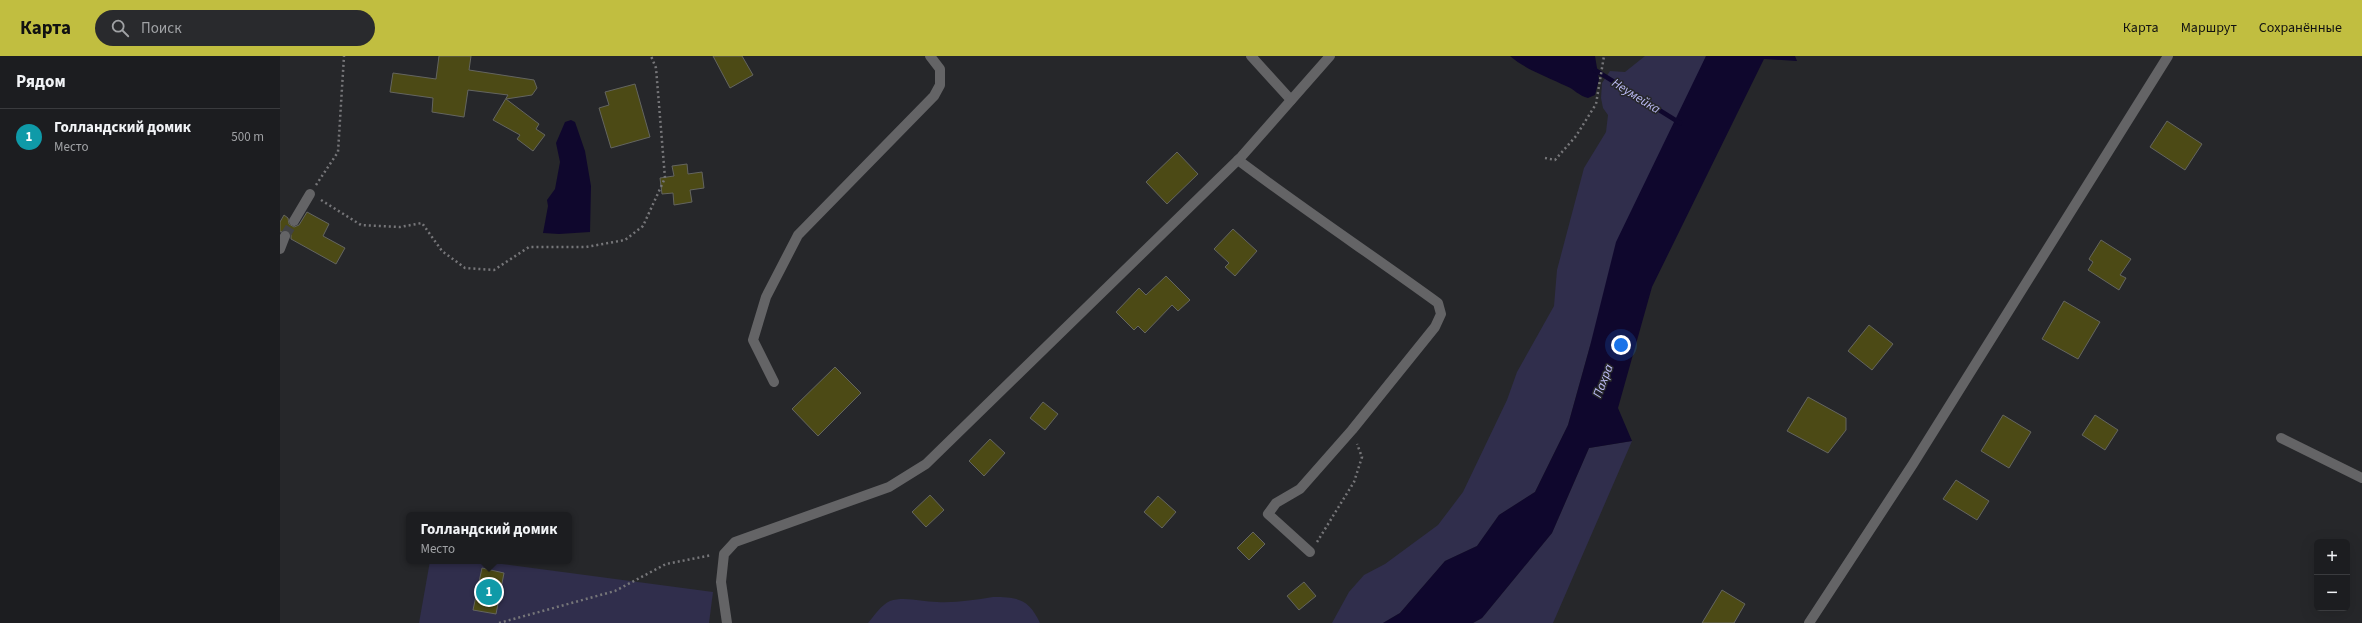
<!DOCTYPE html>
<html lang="ru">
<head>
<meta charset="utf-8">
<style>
	:root { --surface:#1c1d20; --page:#292a2d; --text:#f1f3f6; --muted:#a0a2a5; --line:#3a3b3e; --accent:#c1be40 }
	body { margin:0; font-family:"Source Sans 3",sans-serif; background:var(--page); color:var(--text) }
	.controls { position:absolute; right:12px; bottom:12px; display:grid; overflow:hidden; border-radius:6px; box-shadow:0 4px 16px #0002 }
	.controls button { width:36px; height:36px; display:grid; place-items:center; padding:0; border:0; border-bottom:1px solid var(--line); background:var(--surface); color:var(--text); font:20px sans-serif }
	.you { position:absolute; left:1341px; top:289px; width:14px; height:14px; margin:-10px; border:3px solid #fff; border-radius:50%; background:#1a73e8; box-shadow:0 0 0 6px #1a73e833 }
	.badge { display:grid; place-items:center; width:26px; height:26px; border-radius:50%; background:var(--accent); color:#fff; font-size:13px; font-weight:700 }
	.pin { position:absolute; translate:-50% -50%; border:2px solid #fff; box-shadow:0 1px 4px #0006 }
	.popup { position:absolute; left:126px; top:456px; width:166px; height:52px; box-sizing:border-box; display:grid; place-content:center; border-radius:6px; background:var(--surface); filter:drop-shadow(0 1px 3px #0005); font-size:13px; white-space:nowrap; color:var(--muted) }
	.popup b { font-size:15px; color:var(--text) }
	.popup::after { content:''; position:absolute; left:50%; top:100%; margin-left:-8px; border:8px solid transparent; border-top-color:var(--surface) }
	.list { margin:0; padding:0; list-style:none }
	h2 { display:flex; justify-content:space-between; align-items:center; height:52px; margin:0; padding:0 16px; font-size:17px }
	h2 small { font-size:13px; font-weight:400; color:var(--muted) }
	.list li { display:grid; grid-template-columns:26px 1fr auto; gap:12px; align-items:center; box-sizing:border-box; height:56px; padding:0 16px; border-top:1px solid var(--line) }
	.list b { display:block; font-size:15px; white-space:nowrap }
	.list p { margin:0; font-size:13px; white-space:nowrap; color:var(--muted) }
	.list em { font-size:13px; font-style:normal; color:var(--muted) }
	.icon { flex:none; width:22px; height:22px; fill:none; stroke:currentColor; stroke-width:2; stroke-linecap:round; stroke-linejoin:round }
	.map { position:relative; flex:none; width:2082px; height:567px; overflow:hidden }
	header { display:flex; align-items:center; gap:24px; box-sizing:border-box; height:56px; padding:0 20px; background:var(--accent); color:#111 }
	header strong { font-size:19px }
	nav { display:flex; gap:22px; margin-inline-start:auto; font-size:14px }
	.search { width:280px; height:36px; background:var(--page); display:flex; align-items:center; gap:10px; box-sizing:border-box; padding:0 14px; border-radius:22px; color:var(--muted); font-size:15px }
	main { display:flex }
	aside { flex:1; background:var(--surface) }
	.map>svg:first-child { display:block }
	.green { fill:#302e4c }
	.water { fill:#0f072d }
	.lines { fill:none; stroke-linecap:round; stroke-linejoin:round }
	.stream { stroke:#0f072d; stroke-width:4.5 }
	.building { fill:#4c4a15; stroke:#646560 }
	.minor-tunnel { stroke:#414245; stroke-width:10; stroke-dasharray:10 5; stroke-linecap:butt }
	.path { stroke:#767679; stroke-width:2.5; stroke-dasharray:2 3; stroke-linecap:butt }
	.minor { stroke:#646466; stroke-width:10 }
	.labels { text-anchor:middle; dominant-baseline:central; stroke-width:3; stroke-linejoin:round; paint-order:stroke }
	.water-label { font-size:13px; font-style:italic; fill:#bdbcf7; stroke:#26272a }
</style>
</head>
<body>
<header>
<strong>Карта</strong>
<div class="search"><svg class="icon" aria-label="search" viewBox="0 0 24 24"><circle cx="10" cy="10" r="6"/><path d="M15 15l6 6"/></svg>Поиск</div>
<nav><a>Карта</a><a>Маршрут</a><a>Сохранённые</a></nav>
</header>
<main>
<aside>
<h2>Рядом<small></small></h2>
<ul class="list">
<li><span class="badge" style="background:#0f9aa8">1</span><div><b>Голландский домик</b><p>Место</p></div><em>500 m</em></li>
</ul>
</aside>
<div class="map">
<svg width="2082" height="567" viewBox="0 0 2082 567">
	<rect width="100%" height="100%" fill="#26272a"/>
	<g class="green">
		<polygon points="1365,0 1426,0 1310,290 1288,369 1255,436 1219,459 1197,490 1165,505 1120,557 1103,567 1052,567 1069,536 1084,519 1105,508 1158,469 1183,436 1227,344 1237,316 1274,250 1277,214 1304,112 1326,76 1328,59 1323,52 1321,42 1322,27 1330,15 1345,16"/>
		<polygon points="1352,385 1273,567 1193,567 1202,562 1272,477 1309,392"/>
		<polygon points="150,505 200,505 433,536 429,567 139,567"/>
		<path d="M713,541C738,541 749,543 760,567H588C594,560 601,549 610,545C625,540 642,546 657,546C676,547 694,544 713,541Z"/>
	</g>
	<g class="water">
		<path d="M1230,0H1315L1319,24L1315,39L1308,42C1299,40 1294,33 1286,30C1268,21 1246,14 1230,0Z"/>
		<polygon points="1426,0 1515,0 1517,5 1484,3 1372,231 1338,352 1352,385 1309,392 1272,477 1202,562 1193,567 1103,567 1120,557 1165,505 1197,490 1219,459 1255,436 1288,369 1310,290 1336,186"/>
		<polygon points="291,64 295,66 305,95 311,130 310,176 279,178 263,177 268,150 267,144 275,133 280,106 276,87 285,66"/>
	</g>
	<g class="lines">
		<polyline class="stream" points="1315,14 1400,67"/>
	</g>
	<g class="building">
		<polygon points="159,0 191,0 189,14 254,24 257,32 252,39 226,43 259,68 256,73 265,79 253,95 237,83 240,79 213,64 228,39 188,34 184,61 152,56 153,42 110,36 113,17 156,23"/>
		<polygon points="433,0 462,0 473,19 450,32"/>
		<polygon points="355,28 370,81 331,92 319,52 329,49 325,36"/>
		<polygon points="1887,65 1922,88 1905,114 1870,91"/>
		<polygon points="897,96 918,118 887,148 866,126"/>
		<polygon points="407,108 408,118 422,116 424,132 410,134 412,146 394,149 393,137 382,138 380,122 394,120 392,110"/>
		<polygon points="27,156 49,168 43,180 65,192 56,208 11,183 11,179 8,174 0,176 0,166 4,159 8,162 9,168 14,171 19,169"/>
		<polygon points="953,173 977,195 955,220 945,211 949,207 934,193"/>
		<polygon points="1821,184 1851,203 1840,219 1846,222 1839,234 1808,214 1813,206 1809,203"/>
		<polygon points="886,220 910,244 898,255 892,249 865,277 858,270 854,274 836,256 859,232 866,239"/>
		<polygon points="1784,245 1820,266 1798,303 1762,283"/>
		<polygon points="1589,269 1613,288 1592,314 1568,295"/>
		<polygon points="555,311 581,337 538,380 512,353"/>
		<polygon points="1528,341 1566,362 1566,374 1548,397 1507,375"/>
		<polygon points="763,346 778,358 765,374 750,362"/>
		<polygon points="1723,359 1751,376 1729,412 1701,395"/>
		<polygon points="1815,359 1838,374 1825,394 1802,379"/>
		<polygon points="710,383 725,397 704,420 689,405"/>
		<polygon points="1676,424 1709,445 1697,464 1663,443"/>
		<polygon points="650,439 664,454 646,471 632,456"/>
		<polygon points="878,440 896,456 882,472 864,456"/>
		<polygon points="973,476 985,488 969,504 957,492"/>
		<polygon points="202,512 224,517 216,558 193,554"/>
		<polygon points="1024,526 1036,540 1019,554 1007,540"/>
		<polygon points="1442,534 1465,548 1454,567 1422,567"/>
	</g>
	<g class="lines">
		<polyline class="minor-tunnel" points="5,180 14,165"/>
		<g class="path">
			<polyline points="1265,102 1275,104 1296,80 1316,48 1324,0"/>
			<polyline points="36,129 58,96 64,0"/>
			<polyline points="41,144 81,169 120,171 142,167 162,195 185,212 214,214 249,191 306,191 345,184 363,170 385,122 376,12 371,0"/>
			<polyline points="1037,486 1074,426 1082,401 1077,388"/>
			<polyline points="219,567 335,535 386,508 432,499"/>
		</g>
		<g class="minor">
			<polyline points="971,0 1011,44"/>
			<path d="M958,104C1023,153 1092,199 1158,247L1161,258L1155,271L1072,374L1020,433L996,447L988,458L1030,496"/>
			<polyline points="14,165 30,138"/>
			<polyline points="0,193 5,180"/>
			<polyline points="494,326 473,284 486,241 518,179 654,40 660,29 660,13 650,0"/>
			<polyline points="2001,382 2082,422"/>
			<polyline points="447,567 441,526 444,498 455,486 609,431 646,408 961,101 1050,0"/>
			<polyline points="1529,567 1633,408 1888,0"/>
		</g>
	</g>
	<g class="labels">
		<g class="water-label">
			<text transform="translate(1356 40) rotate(32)">Неумейка</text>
			<text transform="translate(1323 325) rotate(-69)">Пахра</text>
		</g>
	</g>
</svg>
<div class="controls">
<button>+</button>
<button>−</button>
</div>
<div class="you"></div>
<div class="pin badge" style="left:209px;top:536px;background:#0f9aa8">1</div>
<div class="popup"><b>Голландский домик</b>Место</div>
</div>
</main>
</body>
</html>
